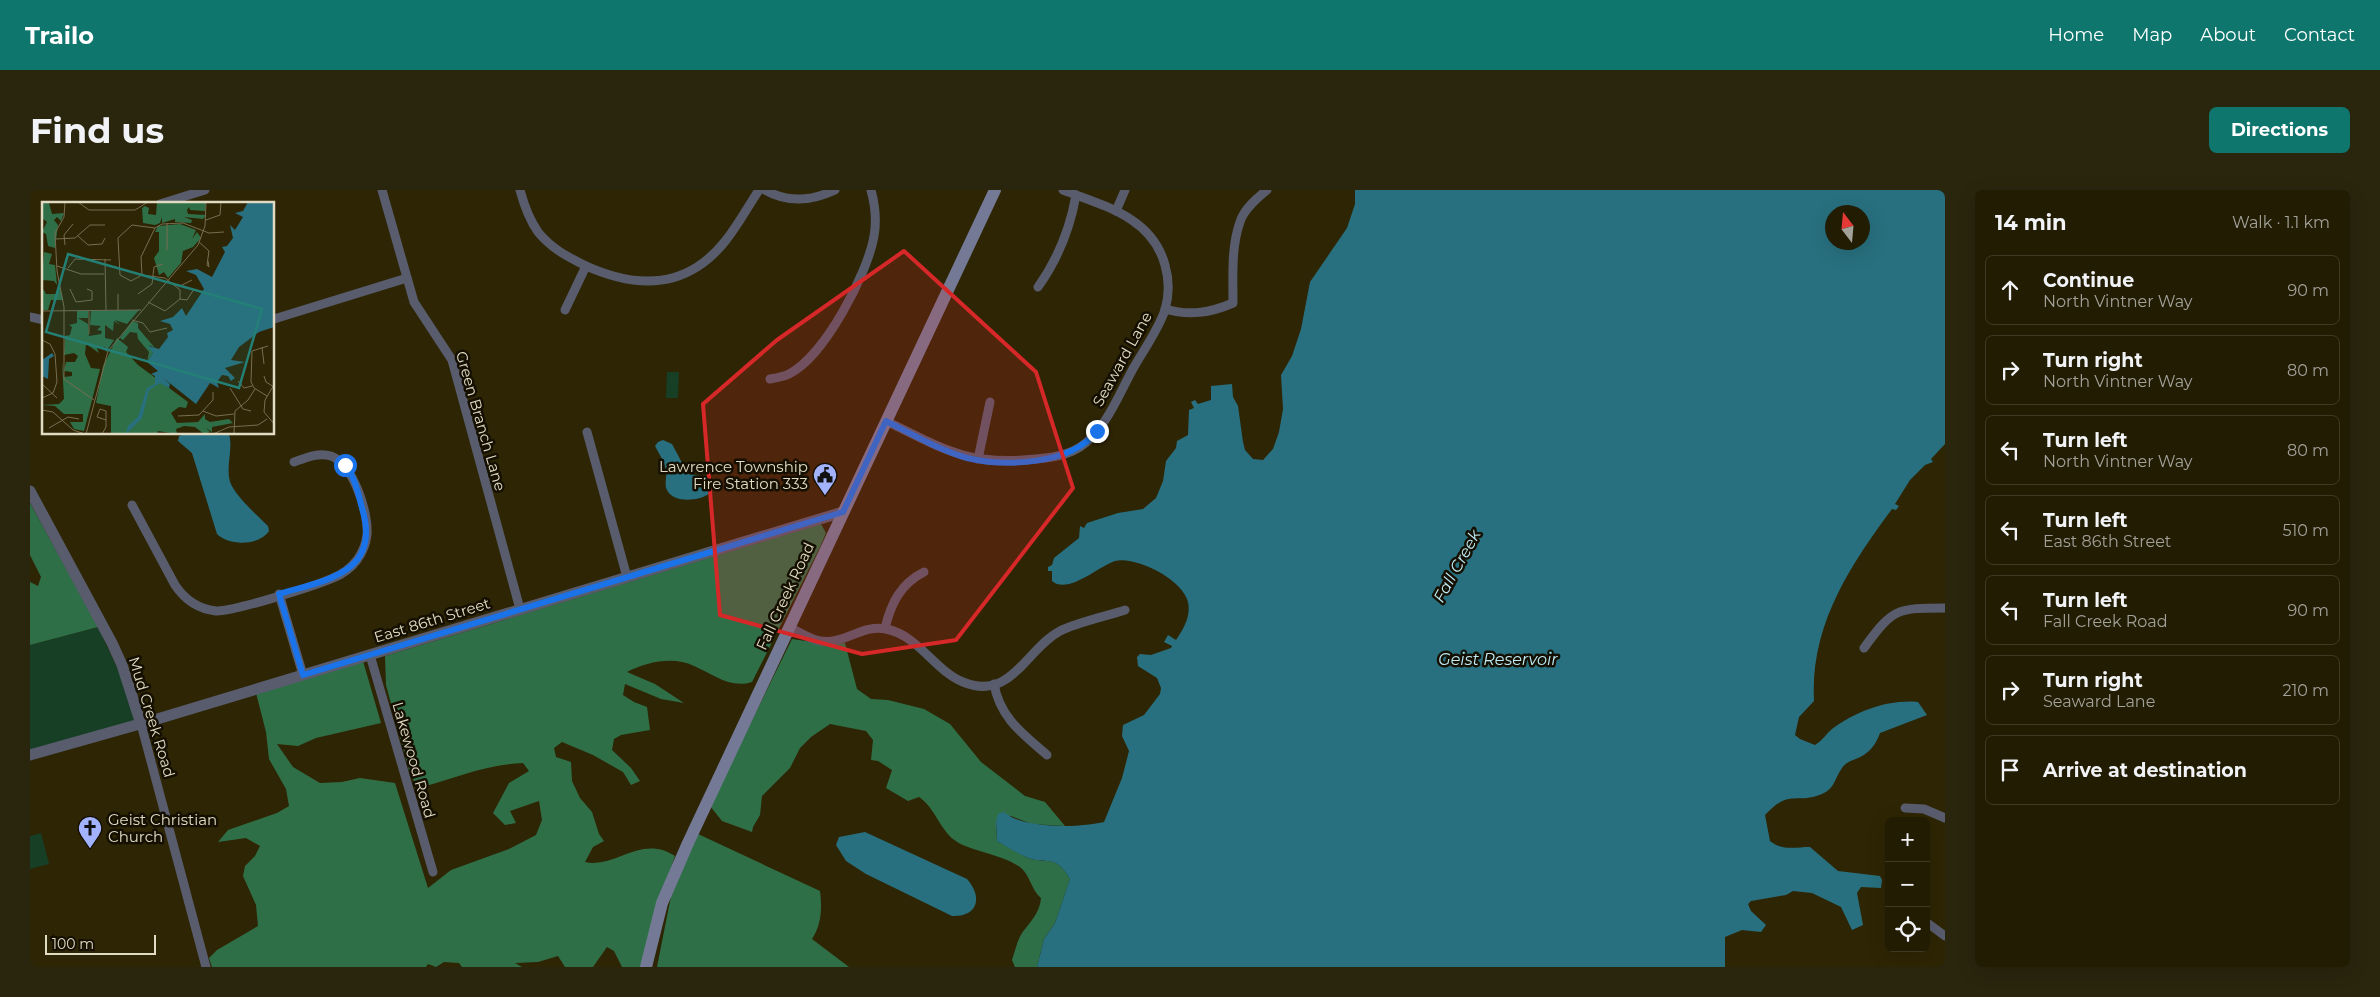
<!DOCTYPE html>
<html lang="en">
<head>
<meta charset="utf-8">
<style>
	:root { --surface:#221c03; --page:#2a250d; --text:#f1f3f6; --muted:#a2a19a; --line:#3f3a25; --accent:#0f766e }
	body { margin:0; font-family:Montserrat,sans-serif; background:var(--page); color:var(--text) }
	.controls { position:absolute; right:15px; bottom:15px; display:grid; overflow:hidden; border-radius:8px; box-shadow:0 5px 20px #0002 }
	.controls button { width:45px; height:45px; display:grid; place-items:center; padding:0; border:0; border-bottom:1px solid var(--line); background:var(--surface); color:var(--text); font:25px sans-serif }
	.compass { position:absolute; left:1795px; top:15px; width:45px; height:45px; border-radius:50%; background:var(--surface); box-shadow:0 5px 20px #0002; rotate:344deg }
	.scale { position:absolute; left:15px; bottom:12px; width:111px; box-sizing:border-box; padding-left:5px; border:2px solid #e1dbc4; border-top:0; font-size:14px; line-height:18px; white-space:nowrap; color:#e1dbc4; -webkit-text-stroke:4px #140f01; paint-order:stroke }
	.stop { position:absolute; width:15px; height:15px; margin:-11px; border:4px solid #1a73e8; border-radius:50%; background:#fff }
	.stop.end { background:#1a73e8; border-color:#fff; box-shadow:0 1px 5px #0008 }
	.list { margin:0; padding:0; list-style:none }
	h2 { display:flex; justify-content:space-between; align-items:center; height:65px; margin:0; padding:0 20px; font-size:21px }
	h2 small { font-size:16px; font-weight:400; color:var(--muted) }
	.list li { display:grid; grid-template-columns:32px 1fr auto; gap:15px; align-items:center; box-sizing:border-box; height:70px; margin:0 10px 10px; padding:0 10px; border:1px solid var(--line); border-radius:8px }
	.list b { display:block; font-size:19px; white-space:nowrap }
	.list p { margin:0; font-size:16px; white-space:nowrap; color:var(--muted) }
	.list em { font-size:16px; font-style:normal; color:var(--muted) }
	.icon { flex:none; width:28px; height:28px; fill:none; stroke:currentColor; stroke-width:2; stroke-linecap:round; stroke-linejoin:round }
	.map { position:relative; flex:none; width:1915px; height:777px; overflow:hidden; border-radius:8px }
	header { display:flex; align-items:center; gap:30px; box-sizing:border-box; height:70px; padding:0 25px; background:var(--accent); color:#fff }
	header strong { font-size:24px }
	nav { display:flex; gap:28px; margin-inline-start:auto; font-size:18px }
	.intro { display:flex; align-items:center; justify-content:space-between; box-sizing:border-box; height:120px; padding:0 30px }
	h1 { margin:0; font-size:35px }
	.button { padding:12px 22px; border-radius:8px; background:var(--accent); color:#fff; font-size:18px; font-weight:700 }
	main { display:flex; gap:30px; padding:0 30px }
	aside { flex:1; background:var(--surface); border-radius:8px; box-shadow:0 5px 20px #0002 }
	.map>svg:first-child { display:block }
	.green { fill:#163f26 }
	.forest { fill:#2f6f47 }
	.water { fill:#28707f; fill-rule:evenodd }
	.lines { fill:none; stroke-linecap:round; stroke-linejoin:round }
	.minor { stroke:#585c6d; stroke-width:9 }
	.tertiary { stroke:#585c6d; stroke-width:11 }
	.secondary { stroke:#747a96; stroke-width:12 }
	.route { stroke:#1a73e8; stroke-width:6 }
	.marked { fill:#d62828; fill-opacity:0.2; stroke:#d62828; stroke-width:4; stroke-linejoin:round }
	.labels { text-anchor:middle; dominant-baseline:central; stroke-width:5; stroke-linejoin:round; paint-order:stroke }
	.street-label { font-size:15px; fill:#e1dbc4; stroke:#140f01 }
	.poi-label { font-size:15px; fill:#e1dbc4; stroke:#140f01; text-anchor:end }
	.water-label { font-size:16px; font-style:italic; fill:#bfecf7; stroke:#140f01 }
	.inset-road { fill:none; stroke:#766e51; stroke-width:1 }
	.view { fill:#248077; fill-opacity:0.15; stroke:#248077; stroke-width:2.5 }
	.inset-edge { fill:none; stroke:#e1dbc4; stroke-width:2.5 }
</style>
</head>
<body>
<header>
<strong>Trailo</strong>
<nav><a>Home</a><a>Map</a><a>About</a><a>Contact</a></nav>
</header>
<div class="intro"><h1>Find us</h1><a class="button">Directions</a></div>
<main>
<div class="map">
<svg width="1915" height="777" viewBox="0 0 1915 777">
	<rect width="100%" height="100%" fill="#2e2504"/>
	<g class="green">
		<polygon points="637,182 649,182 648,208 636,208"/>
		<polygon points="68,437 91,486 105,530 0,560 0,455"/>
		<polygon points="11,643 19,674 0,679 0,646"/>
	</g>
	<g class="forest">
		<polygon points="0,313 68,437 0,455 0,392 8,396 11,387 0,365"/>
		<path d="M791,334L796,343L790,357L722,492C700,499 683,484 664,476C643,466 617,472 597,482L625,494L654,513L631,509L595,494L593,505L604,512L617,517L620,540L591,545L584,549L582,560L601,578L610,591L601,595L593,582L563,565L532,552L524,558L526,567L541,572L542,591L550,608L562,622L569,644L574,651L563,657L555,672C579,678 602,655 627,659C633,659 640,663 645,666L626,722L613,777H592L584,761L577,757L563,777H535L528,766L508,772L485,773L492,777H432L429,773L414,772L406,777L398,774L396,777H182L179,768L187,760L228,736L226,715L213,686L215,676L225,666L230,656L216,648L188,652L198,640L247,623L259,616L256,599L239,569L236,542L226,503L333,471L351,533L286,548L268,556L247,554L263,577L290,593L312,592L330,588L365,593L398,698L421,680L479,659L506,645L512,630L509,611L480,621L486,633L475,635L463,623L479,593L499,581L493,573C456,574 423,589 388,598L380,584L356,495L355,466Z"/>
		<path d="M762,449L796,454L815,453L827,499L841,509L858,510L894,519L920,534L951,572L995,606L1015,612L1035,636L1002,634L981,626L969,627L966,632L967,651C976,656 986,662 996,667C1017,676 1024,662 1040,689L1025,733L1014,749L1007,777H985L982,770C985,761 987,751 992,743C1000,732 1010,723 1011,708C1001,700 1001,686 990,677C970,663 937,661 923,649C909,637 904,617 889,607L878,611L856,598L862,580L848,571L841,570L843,550L836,541L800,534L781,547L770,558L760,578L732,606L730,625L723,637L722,642L692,631L680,616Z"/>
		<path d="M668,644L790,701C792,717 792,734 782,749L819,777H627L642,701Z"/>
	</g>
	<g class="water">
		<path d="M1325,0H1915V254L1901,269L1903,272L1895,275L1880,290L1865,314L1869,316L1866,320L1862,319C1819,377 1780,436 1784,511L1769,527L1765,545L1770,549L1785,555C1792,551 1796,544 1802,539C1826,521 1859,509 1888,512L1897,525L1850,543C1846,554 1840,563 1828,568C1821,571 1816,572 1812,578C1806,586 1804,599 1794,603C1767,616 1761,597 1735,625L1740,651C1752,661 1766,657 1780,657L1808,681L1850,686L1852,690L1851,698L1831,697L1827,703L1833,735L1822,740L1811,717L1782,703L1763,701L1756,705L1721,711L1718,714L1721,721L1736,735L1731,742L1712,740L1695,747V777H1007L1014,749L1025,733L1040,689C1024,662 1017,676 996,667C986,663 976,656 967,651L966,632L968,624L974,622C992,639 1050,638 1074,632L1092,588L1099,561L1092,546L1093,535L1114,525L1130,504L1131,498L1127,488L1108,476L1107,467L1110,464L1121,465L1141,458L1142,456L1134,452L1138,445L1146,450C1154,438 1161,426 1158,412C1153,390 1107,366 1085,371C1069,376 1038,405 1022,391V381H1018V377L1022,375L1024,368L1049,348L1050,336L1054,338L1057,333L1088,323L1113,319L1126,308L1133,291L1136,271L1146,258L1147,251L1158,245L1159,220L1164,218L1161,212L1165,210L1168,214L1181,210V196L1202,194L1203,207L1208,216L1213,252L1215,260L1223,269L1233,270L1243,259L1249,242L1253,219L1251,185L1262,166L1271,139L1280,92L1317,38L1325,14ZM1832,22V52H1802V22Z"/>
		<path d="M155,244H199C203,258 197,272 199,287C200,302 227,325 238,336L239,341C229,356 199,356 187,344L162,263L148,251L149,246Z"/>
		<path d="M633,250L642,254L658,284L677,287L680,303C670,311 644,314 637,300C634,294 637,288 636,281C635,272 629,264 625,256L628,252Z"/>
		<path d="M835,642L937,689C953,707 948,727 922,726L836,684L816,671L806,655L809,647Z"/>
	</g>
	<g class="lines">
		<g class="minor">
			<polyline points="352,0 384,112 422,170 490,419"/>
			<path d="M490,0C494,15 499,29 508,42C521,58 536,66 554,75C591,92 631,100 667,77C696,59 711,27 729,0"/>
			<path d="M735,0C758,13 782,11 805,0"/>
			<polyline points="130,14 175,0"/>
			<polyline points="1086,21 1095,0"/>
			<path d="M1008,97C1028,69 1040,39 1046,5"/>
			<path d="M1135,119C1159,126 1180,123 1203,113C1203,87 1201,57 1210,32C1214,19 1227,8 1237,0"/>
			<polyline points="535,120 556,76"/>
			<polyline points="0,127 14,130"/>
			<polyline points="244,129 377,88"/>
			<path d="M740,189C746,188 753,187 759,184C794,167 838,83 844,46C847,30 845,15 841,0"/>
			<path d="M856,231C915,260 939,276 1006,269C1027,267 1046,264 1061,248C1080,229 1091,200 1104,177C1115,158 1128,140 1135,120C1139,106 1139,89 1135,75C1122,27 1074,16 1033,0"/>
			<polyline points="557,242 597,387"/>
			<polyline points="948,269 960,212"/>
			<path d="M102,315L145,395C155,410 168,419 186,421C202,422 285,396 303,388C313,384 321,378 327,370C332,363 336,354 337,345C339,323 323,274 301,266C288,262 275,268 264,272"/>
			<polyline points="249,404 273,485"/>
			<path d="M759,437C769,442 779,449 790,451C814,455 832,434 856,439C888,445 904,480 933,492C981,512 996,459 1030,441C1045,433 1077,426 1095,420"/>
			<path d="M855,438C861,414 870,394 894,382"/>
			<path d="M1834,458C1863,418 1867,418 1915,418"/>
			<polyline points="340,465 403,682"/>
			<path d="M964,494C970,528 993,544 1017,565"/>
			<polyline points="111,534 176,777"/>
			<polyline points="1875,618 1894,619 1915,628"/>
			<polyline points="1896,732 1915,746"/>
		</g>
		<g class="tertiary">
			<polyline points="0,301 82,453 92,475 111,534"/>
			<polyline points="0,565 124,530 813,322"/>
		</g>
		<polyline class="secondary" points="616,777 632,713 658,653 965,0"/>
	</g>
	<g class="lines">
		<path class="route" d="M315,275C325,287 328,303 332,318C352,383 296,390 249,404L273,485L813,322L856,231C882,244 909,260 937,268C975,277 1041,275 1067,241"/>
	</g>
	<path class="marked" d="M874,61L1006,182L1043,298L926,450L832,464L690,425L673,214L747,150Z"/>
	<defs>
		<g id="civic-pin" transform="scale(1.25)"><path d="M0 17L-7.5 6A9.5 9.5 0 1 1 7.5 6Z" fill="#a2b2fd" stroke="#140f01"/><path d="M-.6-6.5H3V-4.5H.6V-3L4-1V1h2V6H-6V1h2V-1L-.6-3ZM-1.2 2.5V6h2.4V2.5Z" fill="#111"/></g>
		<g id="church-pin" transform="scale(1.25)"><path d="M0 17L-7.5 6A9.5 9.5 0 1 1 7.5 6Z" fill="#a2b2fd" stroke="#140f01"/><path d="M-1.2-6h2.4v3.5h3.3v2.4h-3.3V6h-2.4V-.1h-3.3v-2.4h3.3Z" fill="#111"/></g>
	</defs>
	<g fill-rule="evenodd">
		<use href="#civic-pin" x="795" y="285"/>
		<use href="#church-pin" x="60" y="638"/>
	</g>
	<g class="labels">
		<g class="street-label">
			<text transform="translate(1092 169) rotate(-61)">Seaward Lane</text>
			<text transform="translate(451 231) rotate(74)">Green Branch Lane</text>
			<text transform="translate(755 406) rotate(-65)">Fall Creek Road</text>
			<text transform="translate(402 430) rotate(-17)">East 86th Street</text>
			<text transform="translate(122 527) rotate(73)">Mud Creek Road</text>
			<text transform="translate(384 570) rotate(74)">Lakewood Road</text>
		</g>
		<g class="poi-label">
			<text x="778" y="276">Lawrence Township<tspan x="778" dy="17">Fire Station 333</tspan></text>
			<text x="78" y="629" text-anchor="start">Geist Christian<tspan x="78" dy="17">Church</tspan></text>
		</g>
		<g class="water-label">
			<text transform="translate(1427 376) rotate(-61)">Fall Creek</text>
			<text x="1468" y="469">Geist Reservoir</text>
		</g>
	</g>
	<g transform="translate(12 12)">
		<rect width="232" height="232" fill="#2e2504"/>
		<path d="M0,0L7,1L10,12L22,11L19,19L15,15L12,18L16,23L13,46L6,44L4,32L0,30L5,20L0,16ZM115,0H164L163,9L148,8L147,5L145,8L146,12L164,13L161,17L142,15L150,18L149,21L133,20V17L120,21V15L118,21L113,23L101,21L100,6L103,4L107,6L106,12L114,13ZM138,22L154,28L150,37L155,30L159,36L151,45L141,49L139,61L126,76L122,70L117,73L112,56L117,49V30H113L116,24ZM2,50L10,52L7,62L13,63L15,83L12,79L0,78ZM17,83L21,98H9L6,108H0V85L4,92H16ZM97,108L85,122L73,118L78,123L72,119L71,129L63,123V136L72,138L64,150L63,145L60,147L54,144L57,151L44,142L43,152L49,166L58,167L42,229L32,227L28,220H41V212H22L13,204L0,203L17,202L22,197L20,160L22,175L30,174V170L22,169L24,160H33L36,154L32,151L22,153L23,134L28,133L30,125L27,123L35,121V109H46V116H36L46,122L47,134L59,132L60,129L55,128L59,124L48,123L49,109ZM90,119L96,121V126L113,146L107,143L111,151L105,160L107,150L96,137L95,131L88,130L81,138L78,136ZM75,136L86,145L84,150L96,163L146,200L144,206L137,205L129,211L135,221L156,220L163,212V217L168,220L187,217L191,221L170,225V230L164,226L168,230L162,232L153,225L142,224L134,227L135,232L116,229L115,232H69V204L54,201L61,164Z" fill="#2f6f47"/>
		<path d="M206,0H232V125L217,130L197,145L189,158L203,160L183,166L193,176L189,179L186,174L180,173L175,180L177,186L168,181L154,202L120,175L128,182L127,186L118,181L107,188L100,216L84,232L86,224L96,215L105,186L113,182V174L109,172L116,169L105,160L111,151L106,144L117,147L126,135L125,131L131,128L128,122L118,119L131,115L140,106L144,114L162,87L154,73L144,69L155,67L170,75L183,50L180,45L185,44L191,36L188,23L193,28L201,15L193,11L201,9ZM10,151L12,154L7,157L6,177L0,174V158Z" fill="#28707f"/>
		<path class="inset-road" d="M23,0L22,15L13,31L15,69L22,105V177L52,198M36,0L47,8H93L106,0M164,18L178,13L179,0M125,21V48M113,26L120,22L141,21L167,31L182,30M36,34L46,43L60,42L63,36M13,37L33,36L48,23H63M157,40L167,49L165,63L167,65L166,59M23,43L22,33L31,22M63,57L64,108M15,64L39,72H62M26,66L33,57L69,58M100,73L89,79L78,73L76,36L90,23L113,26M100,73L123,76L138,88V97M100,73L99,55L113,26M136,85L150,78M28,87L34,100L50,98V89L45,87M96,92L110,82L112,65L121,62M138,97L145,98L152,87M106,100L123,109L138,97M76,108V92M0,109L99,108M47,109V132M90,118L101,121L108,130L125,126M0,138L8,142L13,152L15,180L11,191L0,196M220,145L222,162M222,174L224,180L232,185M196,179L202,186L210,184M233,181L223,198L222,210L233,223M0,182L15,196M188,186L201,207L209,209M225,194L212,186L209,180L210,149L226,144M0,208L11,210L31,228L43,232M161,209L174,214L192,212M136,214L157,213L171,198V190M7,226L26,215L37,217M44,232L66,149L156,43L163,24L164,0M60,232L64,225V209L58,207L55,215L64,218M171,232L187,225L216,223L225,217M192,232L193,209L206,198L213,187"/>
		<path class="view" d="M26,52L220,107L197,186L4,130Z"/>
		<rect width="232" height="232" class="inset-edge"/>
	</g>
</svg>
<div class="controls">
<button>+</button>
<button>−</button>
<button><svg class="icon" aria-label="locate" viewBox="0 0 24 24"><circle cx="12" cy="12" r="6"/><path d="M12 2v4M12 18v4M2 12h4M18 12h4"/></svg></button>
</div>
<svg class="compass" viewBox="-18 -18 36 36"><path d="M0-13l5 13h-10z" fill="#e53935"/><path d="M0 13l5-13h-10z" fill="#a2a19a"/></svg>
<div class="scale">100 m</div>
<div class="stop" style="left:315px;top:275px"></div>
<div class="stop end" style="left:1067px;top:241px"></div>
</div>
<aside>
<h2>14 min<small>Walk · 1.1 km</small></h2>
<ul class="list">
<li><svg class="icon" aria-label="ahead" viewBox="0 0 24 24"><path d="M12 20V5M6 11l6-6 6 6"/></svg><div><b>Continue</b><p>North Vintner Way</p></div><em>90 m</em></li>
<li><svg class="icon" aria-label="right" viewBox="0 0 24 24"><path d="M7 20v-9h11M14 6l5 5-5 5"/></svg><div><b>Turn right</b><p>North Vintner Way</p></div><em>80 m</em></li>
<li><svg class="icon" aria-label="left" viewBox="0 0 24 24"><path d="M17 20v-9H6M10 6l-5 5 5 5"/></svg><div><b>Turn left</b><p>North Vintner Way</p></div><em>80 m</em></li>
<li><svg class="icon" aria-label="left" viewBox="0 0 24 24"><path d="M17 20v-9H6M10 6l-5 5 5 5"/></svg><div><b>Turn left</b><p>East 86th Street</p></div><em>510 m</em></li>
<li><svg class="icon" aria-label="left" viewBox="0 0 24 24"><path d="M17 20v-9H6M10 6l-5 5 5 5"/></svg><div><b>Turn left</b><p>Fall Creek Road</p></div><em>90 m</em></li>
<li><svg class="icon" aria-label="right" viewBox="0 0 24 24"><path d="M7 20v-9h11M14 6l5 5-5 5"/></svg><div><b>Turn right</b><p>Seaward Lane</p></div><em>210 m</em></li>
<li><svg class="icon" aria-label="arrive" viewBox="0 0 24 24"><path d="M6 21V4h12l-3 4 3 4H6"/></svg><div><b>Arrive at destination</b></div></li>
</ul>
</aside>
</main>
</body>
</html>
